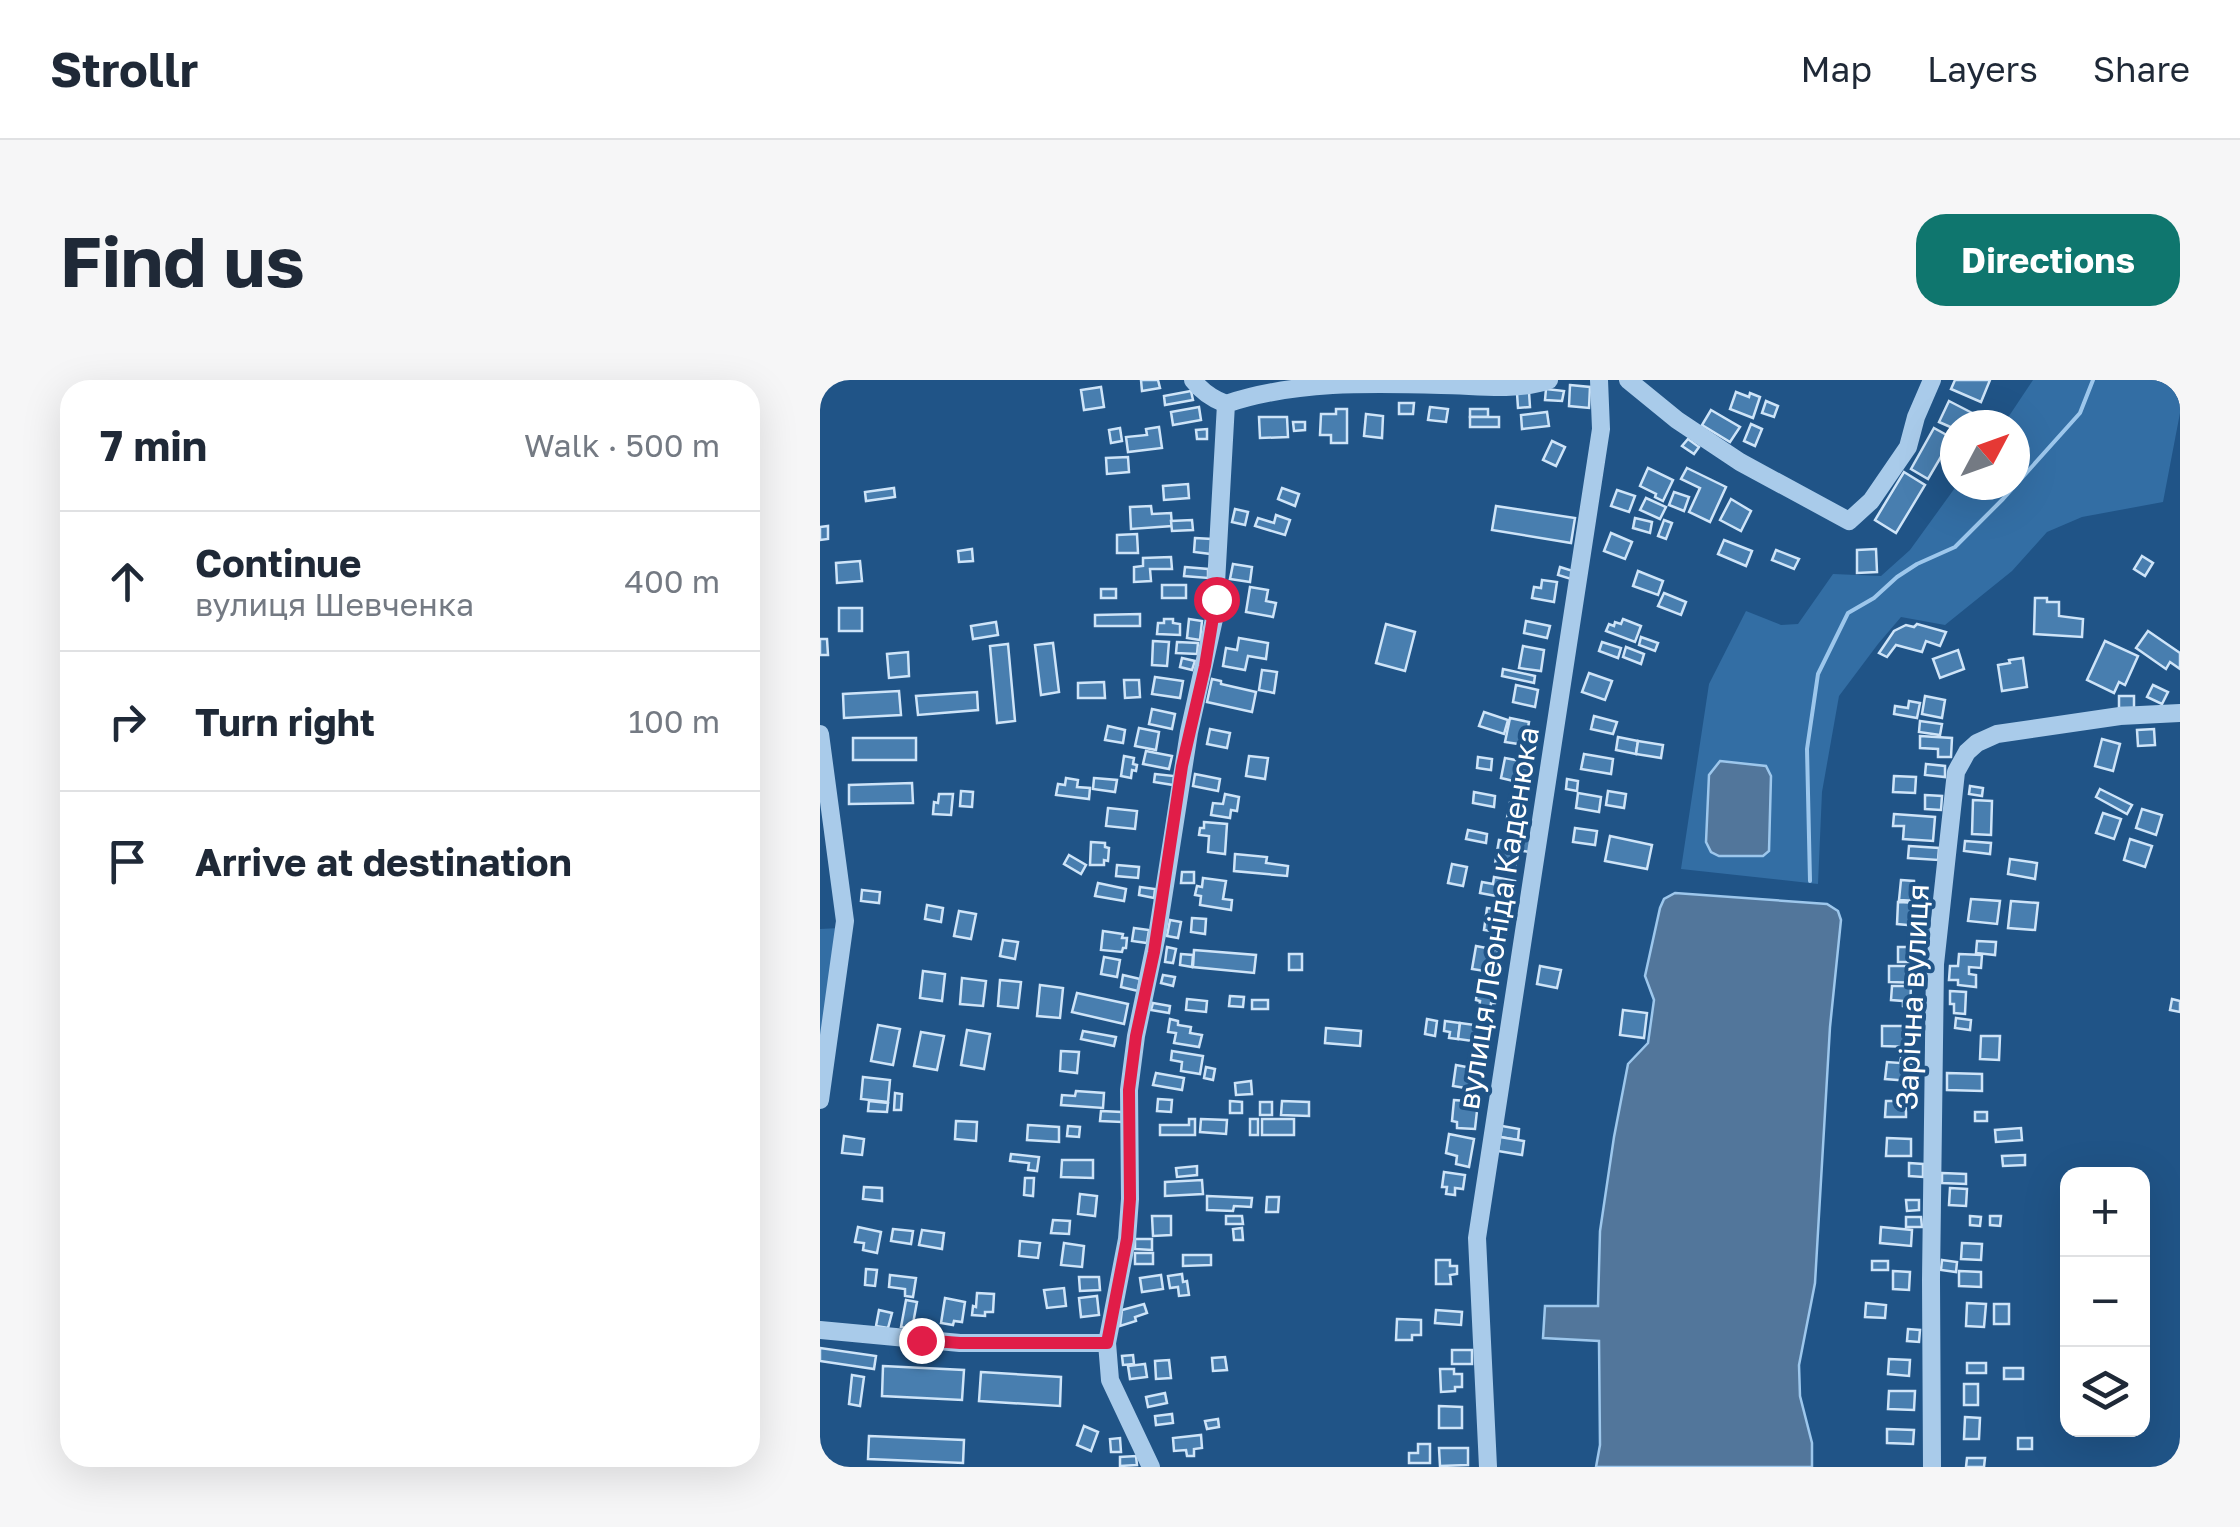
<!DOCTYPE html>
<html lang="en">
<head>
<meta charset="utf-8">
<style>
	:root { --surface:#fff; --page:#f6f6f7; --text:#1f2937; --muted:#747a83; --line:#e0e1e3; --accent:#0f766e }
	body { margin:0; font-family:"Golos Text",sans-serif; background:var(--page); color:var(--text) }
	.controls { position:absolute; right:30px; bottom:30px; display:grid; overflow:hidden; border-radius:20px; box-shadow:0 10px 40px #0002 }
	.controls button { width:90px; height:90px; display:grid; place-items:center; padding:0; border:0; border-bottom:2px solid var(--line); background:var(--surface); color:var(--text); font:50px sans-serif }
	.compass { position:absolute; left:1120px; top:30px; width:90px; height:90px; border-radius:50%; background:var(--surface); box-shadow:0 10px 40px #0002; rotate:49deg }
	.stop { position:absolute; width:30px; height:30px; margin:-22px; border:8px solid #e11d48; border-radius:50%; background:#fff }
	.stop.end { background:#e11d48; border-color:#fff; box-shadow:0 2px 10px #0008 }
	.list { margin:0; padding:0; list-style:none }
	h2 { display:flex; justify-content:space-between; align-items:center; height:130px; margin:0; padding:0 40px; font-size:42px }
	h2 small { font-size:32px; font-weight:400; color:var(--muted) }
	.list li { display:grid; grid-template-columns:65px 1fr auto; gap:30px; align-items:center; box-sizing:border-box; height:140px; padding:0 40px; border-top:2px solid var(--line) }
	.list b { display:block; font-size:38px; white-space:nowrap }
	.list p { margin:0; font-size:32px; white-space:nowrap; color:var(--muted) }
	.list em { font-size:32px; font-style:normal; color:var(--muted) }
	.icon { flex:none; width:55px; height:55px; fill:none; stroke:currentColor; stroke-width:2; stroke-linecap:round; stroke-linejoin:round }
	.map { position:relative; flex:none; width:1360px; height:1087px; overflow:hidden; border-radius:30px }
	header { display:flex; align-items:center; gap:60px; box-sizing:border-box; height:140px; padding:0 50px; background:var(--surface); border-bottom:2px solid var(--line) }
	header strong { font-size:48px }
	nav { display:flex; gap:55px; margin-inline-start:auto; font-size:35px }
	.intro { display:flex; align-items:center; justify-content:space-between; box-sizing:border-box; height:240px; padding:0 60px }
	h1 { margin:0; font-size:70px }
	.button { padding:25px 45px; border-radius:30px; background:var(--accent); color:#fff; font-size:35px; font-weight:700 }
	main { display:flex; gap:60px; padding:0 60px }
	aside { flex:1; background:var(--surface); border-radius:30px; box-shadow:0 10px 40px #0002 }
	.map>svg:first-child { display:block }
	.green { fill:#336ea4 }
	.water { fill:#52769b; stroke:#9dc7ec; stroke-width:2.5 }
	.lines { fill:none; stroke-linecap:round; stroke-linejoin:round }
	.stream { stroke:#9dc7ec; stroke-width:4 }
	.building { fill:#487eaf; stroke:#cee4f8; stroke-width:2.5 }
	.minor { stroke:#a9cbea; stroke-width:18 }
	.route { stroke:#e11d48; stroke-width:12 }
	.labels { text-anchor:middle; dominant-baseline:central; stroke-width:8; stroke-linejoin:round; paint-order:stroke }
	.street-label { font-size:30px; fill:#fff; stroke:#205487 }
</style>
</head>
<body>
<header>
<strong>Strollr</strong>
<nav><a>Map</a><a>Layers</a><a>Share</a></nav>
</header>
<div class="intro"><h1>Find us</h1><a class="button">Directions</a></div>
<main>
<aside>
<h2>7 min<small>Walk · 500 m</small></h2>
<ul class="list">
<li><svg class="icon" aria-label="ahead" viewBox="0 0 24 24"><path d="M12 20V5M6 11l6-6 6 6"/></svg><div><b>Continue</b><p>вулиця Шевченка</p></div><em>400 m</em></li>
<li><svg class="icon" aria-label="right" viewBox="0 0 24 24"><path d="M7 20v-9h11M14 6l5 5-5 5"/></svg><div><b>Turn right</b></div><em>100 m</em></li>
<li><svg class="icon" aria-label="arrive" viewBox="0 0 24 24"><path d="M6 21V4h12l-3 4 3 4H6"/></svg><div><b>Arrive at destination</b></div></li>
</ul>
</aside>
<div class="map">
<svg width="1360" height="1087" viewBox="0 0 1360 1087">
	<rect width="100%" height="100%" fill="#205487"/>
	<g class="green">
		<polygon points="1213,0 1360,0 1360,33 1343,122 1262,137 1227,152 1192,191 1125,245 1081,237 1058,264 1019,316 1002,412 998,504 861,489 889,304 926,231 961,245 978,244 1013,194 1061,196 1090,170 1137,105 1195,105 1195,45 1183,45"/>
		<polygon points="20,548 0,690 0,549"/>
	</g>
	<g class="water">
		<polygon points="900,381 946,386 951,396 949,471 943,476 899,476 891,472 886,462 889,395"/>
		<polygon points="855,513 1007,524 1018,531 1021,540 1010,647 995,903 979,985 980,1016 992,1063 992,1087 776,1087 780,1065 779,961 723,958 725,926 778,926 780,851 794,757 808,684 828,663 834,620 825,596 840,528 844,519"/>
	</g>
	<g class="lines">
		<polyline class="stream" points="990,501 987,369 998,294 1028,233 1054,218 1077,197 1097,184 1135,167 1183,119 1260,33 1273,0"/>
	</g>
	<g class="building">
		<polygon points="321,0 338,0 340,8 322,11"/>
		<polygon points="1135,0 1170,0 1161,22 1131,9"/>
		<polygon points="750,5 770,7 769,28 749,26"/>
		<polygon points="281,7 284,27 264,30 261,10"/>
		<polygon points="726,9 744,11 742,21 725,20"/>
		<polygon points="371,11 373,20 345,25 344,16"/>
		<polygon points="709,12 710,27 698,28 697,13"/>
		<polygon points="916,12 929,17 930,13 940,17 933,38 910,29"/>
		<polygon points="946,21 958,26 954,37 942,33"/>
		<polygon points="1129,21 1158,36 1154,45 1135,45 1135,49 1119,42"/>
		<polygon points="579,23 594,23 593,34 579,34"/>
		<polygon points="379,27 381,40 353,45 351,32"/>
		<polygon points="610,27 628,29 626,42 608,40"/>
		<polygon points="516,29 527,29 527,63 511,63 511,55 500,55 501,34 516,34"/>
		<rect x="650" y="29" width="18" height="8"/>
		<polygon points="891,30 920,47 910,62 882,45"/>
		<polygon points="727,32 729,46 702,49 701,35"/>
		<polygon points="546,34 563,36 562,58 544,56"/>
		<polygon points="439,37 467,37 468,57 440,58"/>
		<rect x="650" y="37" width="29" height="10"/>
		<polygon points="473,42 485,42 485,50 474,51"/>
		<polygon points="931,44 942,49 935,66 924,61"/>
		<polygon points="339,47 342,68 308,72 306,57 327,55 326,49"/>
		<polygon points="300,48 302,61 291,63 289,50"/>
		<polygon points="1114,48 1132,58 1108,99 1091,89"/>
		<polygon points="387,49 387,59 377,59 376,50"/>
		<polygon points="868,59 879,67 874,74 862,66"/>
		<polygon points="732,61 745,67 736,86 723,80"/>
		<polygon points="308,77 309,92 287,94 286,78"/>
		<polygon points="828,88 853,100 843,121 835,117 836,114 820,106"/>
		<polygon points="867,88 906,107 890,142 869,132 880,108 861,99"/>
		<polygon points="1084,92 1105,105 1076,153 1055,140"/>
		<polygon points="368,104 369,118 344,120 343,106"/>
		<polygon points="74,108 75,117 46,121 45,112"/>
		<polygon points="462,108 479,114 475,126 458,119"/>
		<polygon points="797,110 815,116 809,132 791,126"/>
		<polygon points="854,112 869,117 864,131 849,125"/>
		<polygon points="826,118 846,127 840,139 820,130"/>
		<polygon points="911,119 931,131 921,151 900,140"/>
		<polygon points="331,126 332,134 351,133 352,146 311,149 310,127"/>
		<polygon points="676,126 755,138 751,163 672,150"/>
		<polygon points="415,129 428,132 425,145 412,142"/>
		<polygon points="456,135 470,140 465,155 435,146 438,138 454,143"/>
		<polygon points="815,138 832,142 830,153 813,148"/>
		<polygon points="372,140 373,150 352,151 351,141"/>
		<polygon points="844,140 852,143 846,159 838,156"/>
		<polygon points="8,146 8,159 0,160 0,147"/>
		<polygon points="791,153 812,162 805,179 784,171"/>
		<polygon points="317,154 318,173 297,173 297,155"/>
		<polygon points="375,158 392,159 391,174 374,172"/>
		<polygon points="904,160 932,171 926,186 898,174"/>
		<polygon points="152,169 153,181 139,182 138,171"/>
		<polygon points="1056,169 1057,192 1037,193 1037,170"/>
		<polygon points="956,170 979,179 974,189 952,180"/>
		<polygon points="1322,176 1333,183 1325,196 1314,189"/>
		<polygon points="351,177 352,189 330,189 331,201 314,202 314,187 323,186 323,178"/>
		<polygon points="40,181 42,201 17,203 16,183"/>
		<polygon points="413,184 432,187 430,202 410,199"/>
		<polygon points="365,187 388,189 388,198 364,196"/>
		<polygon points="740,187 753,191 751,199 738,195"/>
		<polygon points="818,191 843,201 838,215 813,206"/>
		<polygon points="722,200 737,202 734,222 712,218 714,207 721,208"/>
		<rect x="342" y="205" width="24" height="13"/>
		<polygon points="430,207 448,210 446,221 456,223 453,237 426,232"/>
		<rect x="281" y="209" width="15" height="9"/>
		<polygon points="844,213 866,222 861,235 838,226"/>
		<polygon points="1215,218 1227,218 1227,222 1239,222 1239,236 1263,239 1262,257 1214,254"/>
		<rect x="19" y="228" width="23" height="23"/>
		<polygon points="320,234 320,246 275,246 275,235"/>
		<polygon points="344,239 353,239 353,243 360,244 360,255 337,254 338,243 344,243"/>
		<polygon points="369,239 382,241 380,260 367,258"/>
		<polygon points="803,239 821,246 815,262 786,251 789,244 794,246 795,242 801,244"/>
		<polygon points="706,241 730,246 727,258 704,253"/>
		<polygon points="176,242 178,255 153,259 151,246"/>
		<polygon points="566,244 595,252 585,291 556,283"/>
		<polygon points="1097,244 1126,252 1120,266 1106,261 1102,272 1076,265 1067,277 1059,273 1074,251 1086,245 1094,247"/>
		<polygon points="1328,251 1360,273 1360,289 1350,282 1346,289 1316,268"/>
		<polygon points="821,257 838,263 835,271 819,265"/>
		<polygon points="419,258 448,263 446,279 428,276 425,290 403,286 406,268 417,270"/>
		<polygon points="0,259 7,259 8,275 0,275"/>
		<polygon points="333,261 349,262 347,286 332,285"/>
		<polygon points="1285,261 1318,276 1305,305 1299,302 1294,313 1267,300"/>
		<polygon points="357,262 378,263 377,274 356,273"/>
		<polygon points="782,262 801,268 798,278 779,271"/>
		<polygon points="233,263 239,312 221,315 215,265"/>
		<polygon points="188,264 195,341 177,343 170,266"/>
		<polygon points="703,266 724,270 721,291 699,288"/>
		<polygon points="806,267 824,274 821,284 803,277"/>
		<polygon points="1138,270 1144,289 1120,298 1113,279"/>
		<polygon points="88,272 89,296 69,298 67,274"/>
		<polygon points="362,278 375,281 372,290 360,287"/>
		<polygon points="1203,278 1207,307 1182,311 1178,285 1190,283 1189,280"/>
		<polygon points="683,289 715,296 714,303 682,296"/>
		<polygon points="442,290 457,292 454,313 439,310"/>
		<polygon points="769,293 792,301 785,320 762,312"/>
		<polygon points="335,297 363,301 360,318 332,314"/>
		<polygon points="392,299 401,301 401,304 436,312 432,332 387,322"/>
		<polygon points="304,300 319,300 320,317 305,318"/>
		<polygon points="284,302 285,318 258,318 258,303"/>
		<polygon points="696,305 718,310 715,327 693,322"/>
		<polygon points="1333,305 1348,312 1342,324 1327,317"/>
		<polygon points="79,311 81,335 24,338 23,314"/>
		<polygon points="157,312 158,330 98,335 96,316"/>
		<polygon points="1105,316 1125,320 1122,338 1102,334"/>
		<rect x="1299" y="316" width="15" height="12"/>
		<polygon points="1089,321 1100,323 1097,338 1074,334 1075,326 1088,328"/>
		<polygon points="332,329 355,334 352,349 329,344"/>
		<polygon points="664,332 688,340 684,354 659,346"/>
		<polygon points="774,336 797,342 793,354 771,349"/>
		<polygon points="690,338 709,342 705,365 685,362"/>
		<polygon points="1100,341 1122,344 1120,355 1099,352"/>
		<polygon points="288,346 305,350 303,363 285,360"/>
		<polygon points="319,348 339,352 336,370 315,366"/>
		<polygon points="390,349 410,353 407,368 387,364"/>
		<polygon points="1334,349 1335,365 1318,366 1317,350"/>
		<polygon points="1100,356 1132,358 1131,377 1118,377 1118,369 1100,368"/>
		<polygon points="798,357 818,361 816,374 796,370"/>
		<rect x="33" y="358" width="63" height="22"/>
		<polygon points="1282,359 1300,364 1293,391 1275,386"/>
		<polygon points="818,361 843,365 841,378 816,374"/>
		<polygon points="326,371 352,376 349,389 323,384"/>
		<polygon points="764,374 793,379 791,394 761,389"/>
		<polygon points="304,376 314,378 313,384 317,385 316,391 312,390 311,398 301,396"/>
		<polygon points="429,376 448,378 445,399 426,396"/>
		<polygon points="658,377 672,379 671,390 657,388"/>
		<polygon points="685,378 711,383 706,404 681,398"/>
		<polygon points="1106,384 1125,386 1125,397 1105,395"/>
		<polygon points="335,394 354,396 353,405 334,402"/>
		<polygon points="375,394 400,399 398,411 373,406"/>
		<polygon points="1074,396 1096,397 1095,413 1073,412"/>
		<polygon points="246,398 258,400 257,407 270,408 269,419 236,415 238,404 245,405"/>
		<polygon points="274,398 297,400 295,412 273,409"/>
		<polygon points="747,399 758,401 757,411 746,409"/>
		<polygon points="92,403 93,423 29,424 29,405"/>
		<polygon points="1150,406 1163,408 1162,416 1149,414"/>
		<polygon points="1280,409 1312,425 1307,434 1276,417"/>
		<polygon points="141,411 153,412 152,427 140,426"/>
		<polygon points="788,411 806,414 804,428 786,425"/>
		<polygon points="654,412 675,416 674,427 653,423"/>
		<polygon points="758,413 781,417 779,432 756,428"/>
		<polygon points="119,414 133,414 131,435 113,434 114,422 118,423"/>
		<polygon points="405,414 419,417 417,431 411,430 410,438 391,435 393,423 403,424"/>
		<polygon points="1105,415 1122,416 1121,430 1105,429"/>
		<polygon points="691,417 706,420 702,441 687,438"/>
		<polygon points="1153,420 1172,421 1171,455 1152,454"/>
		<polygon points="288,428 317,431 315,449 286,446"/>
		<polygon points="1322,429 1342,435 1336,455 1316,448"/>
		<polygon points="1283,433 1301,439 1294,459 1276,453"/>
		<polygon points="1074,434 1115,437 1113,461 1083,459 1084,446 1073,446"/>
		<polygon points="384,442 407,444 405,474 388,472 389,456 379,455 380,448 384,448"/>
		<polygon points="755,448 777,451 775,465 753,462"/>
		<polygon points="648,450 667,454 666,463 646,459"/>
		<polygon points="790,456 832,465 827,489 785,481"/>
		<polygon points="698,457 711,460 709,472 698,470 695,487 675,484 679,460 697,463"/>
		<polygon points="1310,459 1332,466 1325,487 1304,480"/>
		<polygon points="1145,461 1171,463 1170,474 1144,471"/>
		<polygon points="271,462 285,463 285,467 289,468 288,481 284,480 284,485 270,485"/>
		<polygon points="1089,466 1119,468 1118,480 1088,478"/>
		<polygon points="415,474 447,477 446,483 468,486 467,496 414,491"/>
		<polygon points="249,475 266,485 261,494 244,484"/>
		<polygon points="1190,479 1217,483 1215,499 1188,494"/>
		<polygon points="632,484 647,487 643,506 628,503"/>
		<polygon points="297,485 319,487 318,498 296,496"/>
		<polygon points="362,492 374,492 374,503 361,503"/>
		<polygon points="674,497 695,501 692,519 660,513 662,502 673,504"/>
		<polygon points="383,498 406,501 403,519 412,520 411,530 380,525 381,516 375,515 377,506 382,507"/>
		<polygon points="1081,500 1094,501 1094,512 1099,512 1098,521 1079,520"/>
		<polygon points="278,503 306,509 304,521 275,516"/>
		<polygon points="320,507 335,509 334,518 319,515"/>
		<polygon points="42,510 60,512 59,523 41,521"/>
		<polygon points="1151,519 1180,521 1177,544 1148,541"/>
		<polygon points="1191,521 1218,523 1215,550 1188,548"/>
		<polygon points="1078,522 1100,523 1100,526 1108,527 1107,536 1099,536 1098,546 1077,544"/>
		<polygon points="107,525 123,528 121,542 105,539"/>
		<polygon points="667,528 689,531 686,553 664,550"/>
		<polygon points="139,531 156,534 151,559 134,556"/>
		<polygon points="372,538 386,539 385,554 371,552"/>
		<polygon points="350,540 361,542 358,558 347,556"/>
		<polygon points="1092,547 1112,548 1111,562 1091,562"/>
		<polygon points="314,548 329,550 327,563 312,561"/>
		<polygon points="283,551 303,554 302,558 307,558 306,568 303,568 302,572 281,570"/>
		<polygon points="183,560 198,562 195,579 180,576"/>
		<polygon points="1157,561 1176,562 1175,575 1156,573"/>
		<polygon points="656,566 682,571 678,593 652,589"/>
		<polygon points="347,567 356,569 353,583 345,582"/>
		<rect x="1078" y="567" width="13" height="15"/>
		<polygon points="374,570 436,575 434,593 373,587"/>
		<polygon points="361,574 373,575 372,587 360,585"/>
		<rect x="469" y="574" width="13" height="16"/>
		<polygon points="1139,574 1162,575 1161,588 1149,587 1149,594 1156,595 1156,607 1138,605 1138,600 1129,600 1130,586 1138,586"/>
		<polygon points="284,577 300,580 297,597 281,594"/>
		<polygon points="1093,581 1102,581 1102,603 1069,602 1069,586 1093,586"/>
		<polygon points="720,586 741,590 737,608 717,604"/>
		<polygon points="103,591 125,594 122,621 100,618"/>
		<polygon points="303,595 320,599 318,611 301,607"/>
		<polygon points="343,595 355,597 353,606 341,603"/>
		<polygon points="142,598 166,601 163,626 140,624"/>
		<polygon points="180,600 201,602 198,628 178,626"/>
		<polygon points="220,605 243,608 240,638 217,636"/>
		<polygon points="1072,606 1091,606 1090,626 1083,626 1083,621 1071,620"/>
		<polygon points="657,609 676,613 675,623 671,623 670,631 659,629 660,621 656,620"/>
		<polygon points="1130,611 1146,612 1145,634 1134,633 1134,624 1130,624"/>
		<polygon points="257,613 308,624 304,644 252,632"/>
		<polygon points="410,616 424,617 423,627 409,626"/>
		<polygon points="367,619 387,621 386,632 366,630"/>
		<polygon points="1352,619 1360,621 1360,632 1350,630"/>
		<rect x="432" y="620" width="16" height="9"/>
		<polygon points="333,623 350,626 349,633 331,630"/>
		<polygon points="803,630 827,633 824,658 800,655"/>
		<polygon points="1136,638 1151,640 1150,650 1135,648"/>
		<polygon points="350,639 358,641 358,645 371,647 370,653 382,655 379,667 354,663 356,653 348,652"/>
		<polygon points="607,639 617,641 615,656 605,654"/>
		<polygon points="625,641 640,643 638,659 629,658 630,652 624,651"/>
		<polygon points="640,643 662,646 660,662 638,659"/>
		<polygon points="58,645 80,649 73,685 51,681"/>
		<polygon points="1062,646 1088,646 1088,659 1091,659 1092,667 1062,666"/>
		<polygon points="506,648 541,651 540,666 505,663"/>
		<polygon points="147,650 170,654 164,689 141,685"/>
		<polygon points="263,651 296,657 294,666 261,659"/>
		<polygon points="101,652 124,656 117,690 94,686"/>
		<polygon points="1161,656 1180,656 1179,680 1160,679"/>
		<polygon points="241,671 259,672 257,693 240,691"/>
		<polygon points="352,671 383,676 380,694 361,691 362,682 351,680"/>
		<polygon points="1081,678 1092,679 1091,685 1087,685 1086,690 1090,690 1090,701 1065,699 1067,682 1080,683"/>
		<polygon points="636,685 662,690 658,710 633,706"/>
		<polygon points="386,687 395,689 393,700 384,698"/>
		<polygon points="336,693 364,698 362,710 333,705"/>
		<polygon points="1127,693 1162,694 1162,711 1127,710"/>
		<polygon points="43,697 70,700 68,722 41,719"/>
		<polygon points="431,701 432,714 416,715 415,703"/>
		<polygon points="256,711 284,713 283,728 241,725 242,715 255,716"/>
		<polygon points="75,713 82,714 81,730 74,730"/>
		<polygon points="338,719 352,720 351,732 337,731"/>
		<polygon points="634,720 658,722 655,749 637,748 637,742 632,741"/>
		<polygon points="49,721 68,723 67,732 48,731"/>
		<polygon points="410,721 422,722 422,733 410,733"/>
		<polygon points="462,721 489,722 489,736 461,735"/>
		<polygon points="1066,721 1086,721 1086,737 1065,737"/>
		<rect x="440" y="722" width="12" height="13"/>
		<polygon points="281,731 302,732 302,742 280,741"/>
		<rect x="1155" y="732" width="12" height="9"/>
		<polygon points="369,739 375,739 375,755 340,755 340,745 369,745"/>
		<polygon points="381,739 407,740 406,754 380,752"/>
		<rect x="430" y="739" width="8" height="16"/>
		<rect x="442" y="739" width="32" height="16"/>
		<polygon points="136,741 157,742 156,761 135,759"/>
		<polygon points="208,745 239,747 239,762 207,760"/>
		<polygon points="248,746 260,747 259,757 247,756"/>
		<polygon points="682,746 699,749 698,760 680,757"/>
		<polygon points="1201,748 1202,760 1176,762 1175,750"/>
		<polygon points="629,754 654,759 649,787 636,784 637,776 626,773"/>
		<polygon points="24,756 44,759 42,775 22,773"/>
		<polygon points="680,757 704,761 702,775 678,771"/>
		<polygon points="1067,758 1091,759 1091,776 1066,776"/>
		<polygon points="191,774 219,777 217,791 208,790 209,783 190,781"/>
		<polygon points="1205,775 1205,785 1183,786 1182,776"/>
		<polygon points="242,780 273,780 273,798 241,797"/>
		<polygon points="1089,783 1103,784 1103,797 1089,796"/>
		<polygon points="377,786 377,795 357,797 356,788"/>
		<polygon points="624,792 645,795 643,809 635,808 635,815 626,814 627,807 622,807"/>
		<polygon points="1122,793 1146,794 1146,804 1122,803"/>
		<polygon points="205,798 214,798 213,816 204,815"/>
		<polygon points="382,800 383,814 345,816 345,802"/>
		<polygon points="44,807 62,808 62,821 43,819"/>
		<polygon points="1130,808 1147,809 1146,826 1129,825"/>
		<polygon points="260,814 277,816 275,836 258,834"/>
		<polygon points="387,816 432,818 431,827 414,826 413,831 387,830"/>
		<polygon points="447,817 459,817 458,832 446,832"/>
		<polygon points="1086,820 1099,820 1099,830 1087,831"/>
		<polygon points="332,836 351,836 351,855 333,856"/>
		<polygon points="406,836 422,836 423,844 406,844"/>
		<polygon points="1150,836 1161,837 1160,846 1150,845"/>
		<polygon points="1170,836 1181,836 1180,846 1170,845"/>
		<polygon points="1086,837 1101,837 1102,847 1086,847"/>
		<polygon points="233,840 250,841 249,854 231,853"/>
		<polygon points="38,847 61,852 57,873 43,870 44,863 35,862"/>
		<polygon points="1061,847 1092,850 1091,866 1060,863"/>
		<polygon points="422,848 423,860 414,860 413,849"/>
		<polygon points="73,849 93,851 91,864 71,861"/>
		<polygon points="102,850 124,853 122,869 99,865"/>
		<polygon points="315,859 332,859 332,870 315,869"/>
		<polygon points="200,861 220,863 218,878 199,876"/>
		<polygon points="244,863 264,866 262,887 241,885"/>
		<polygon points="1142,863 1162,864 1161,880 1141,879"/>
		<rect x="315" y="873" width="18" height="11"/>
		<polygon points="363,875 391,875 391,885 363,886"/>
		<polygon points="616,880 630,880 630,886 637,886 637,894 630,895 631,904 616,904"/>
		<polygon points="1122,880 1137,882 1136,892 1121,890"/>
		<rect x="1052" y="881" width="16" height="9"/>
		<polygon points="46,889 57,890 55,906 45,905"/>
		<polygon points="1073,891 1090,892 1089,910 1073,909"/>
		<polygon points="1139,891 1161,892 1161,907 1139,906"/>
		<polygon points="362,894 363,902 367,901 369,915 359,916 358,907 350,908 348,896"/>
		<polygon points="70,895 96,898 93,917 85,916 85,909 69,907"/>
		<polygon points="341,895 343,909 322,912 320,898"/>
		<polygon points="259,897 279,897 280,910 260,911"/>
		<polygon points="244,908 246,926 227,928 224,910"/>
		<polygon points="157,913 174,914 173,932 165,932 165,936 152,935 153,926 156,927"/>
		<polygon points="277,916 279,935 261,937 259,918"/>
		<polygon points="125,918 145,922 142,942 134,941 133,945 121,943"/>
		<polygon points="86,920 97,922 92,949 81,947"/>
		<polygon points="1046,923 1066,925 1065,938 1045,937"/>
		<polygon points="1147,923 1166,924 1164,947 1146,946"/>
		<polygon points="324,924 327,933 315,937 316,941 300,946 302,930"/>
		<rect x="1174" y="924" width="15" height="20"/>
		<polygon points="59,930 72,933 68,948 56,946"/>
		<polygon points="616,930 642,932 641,945 615,943"/>
		<polygon points="577,939 601,940 601,955 592,955 592,960 576,960"/>
		<polygon points="1088,949 1100,950 1099,962 1087,961"/>
		<polygon points="0,968 56,976 54,989 0,981"/>
		<rect x="632" y="970" width="20" height="14"/>
		<polygon points="313,975 314,984 303,985 302,976"/>
		<polygon points="405,977 407,990 393,991 392,978"/>
		<polygon points="1069,979 1090,980 1089,996 1068,994"/>
		<polygon points="349,980 351,998 336,999 335,981"/>
		<rect x="1147" y="983" width="19" height="10"/>
		<polygon points="325,984 327,997 310,999 308,986"/>
		<polygon points="63,986 144,990 142,1020 62,1016"/>
		<rect x="1184" y="988" width="19" height="11"/>
		<polygon points="620,989 634,989 634,994 642,994 642,1007 635,1007 635,1011 621,1012"/>
		<polygon points="161,992 241,997 240,1026 159,1021"/>
		<polygon points="32,995 44,997 40,1026 29,1024"/>
		<rect x="1144" y="1004" width="14" height="21"/>
		<polygon points="1069,1011 1095,1011 1094,1030 1068,1029"/>
		<polygon points="345,1013 347,1023 328,1027 326,1017"/>
		<polygon points="619,1026 642,1027 642,1048 619,1048"/>
		<polygon points="352,1034 353,1043 336,1045 335,1036"/>
		<polygon points="1145,1037 1160,1038 1159,1059 1144,1059"/>
		<polygon points="398,1039 399,1047 387,1049 385,1041"/>
		<polygon points="264,1046 278,1052 271,1071 257,1065"/>
		<polygon points="1067,1049 1094,1050 1093,1064 1067,1063"/>
		<polygon points="381,1055 382,1068 374,1069 374,1076 367,1076 366,1070 354,1071 353,1058"/>
		<polygon points="49,1056 144,1060 143,1083 48,1079"/>
		<polygon points="300,1058 301,1072 291,1072 290,1059"/>
		<rect x="1198" y="1058" width="14" height="11"/>
		<polygon points="598,1064 610,1064 610,1083 589,1083 589,1073 598,1073"/>
		<polygon points="619,1068 648,1068 648,1085 620,1086"/>
		<polygon points="316,1076 317,1085 300,1086 300,1077"/>
		<polygon points="1147,1078 1165,1078 1164,1087 1146,1087"/>
	</g>
	<g class="lines">
		<g class="minor">
			<path d="M373,0C382,12 393,19 406,24"/>
			<polyline points="808,0 857,40 920,82 1029,141 1051,121 1088,67 1096,37 1112,0"/>
			<polyline points="0,354 25,541 0,720"/>
			<polyline points="0,950 140,963 287,963"/>
			<path d="M331,1087L290,1000L287,963L307,859L310,819L309,710L316,656L338,550L369,352L394,239L406,24C474,1 550,3 621,5C655,5 696,12 729,0"/>
			<polyline points="668,1087 657,858 781,49 779,0"/>
			<polyline points="1112,1087 1111,900 1115,584 1136,392 1147,372 1157,363 1177,354 1300,336 1360,333"/>
		</g>
	</g>
	<g class="lines">
		<polyline class="route" points="101,960 140,963 287,963 307,859 310,819 309,710 316,656 334,572 362,386 385,286 396,219"/>
	</g>
	<g class="labels">
		<g class="street-label">
			<text transform="translate(678 538) rotate(-81)">вулиця Леоніда Каденюка</text>
			<text transform="translate(1092 617) rotate(-87)">Зарічна вулиця</text>
		</g>
	</g>
</svg>
<div class="controls">
<button>+</button>
<button>−</button>
<button><svg class="icon" aria-label="layers" viewBox="0 0 24 24"><path d="M12 4l9 5-9 5-9-5zM3 14l9 5 9-5"/></svg></button>
</div>
<svg class="compass" viewBox="-18 -18 36 36"><path d="M0-13l5 13h-10z" fill="#e53935"/><path d="M0 13l5-13h-10z" fill="#747a83"/></svg>
<div class="stop" style="left:396px;top:219px"></div>
<div class="stop end" style="left:101px;top:960px"></div>
</div>
</main>
</body>
</html>
